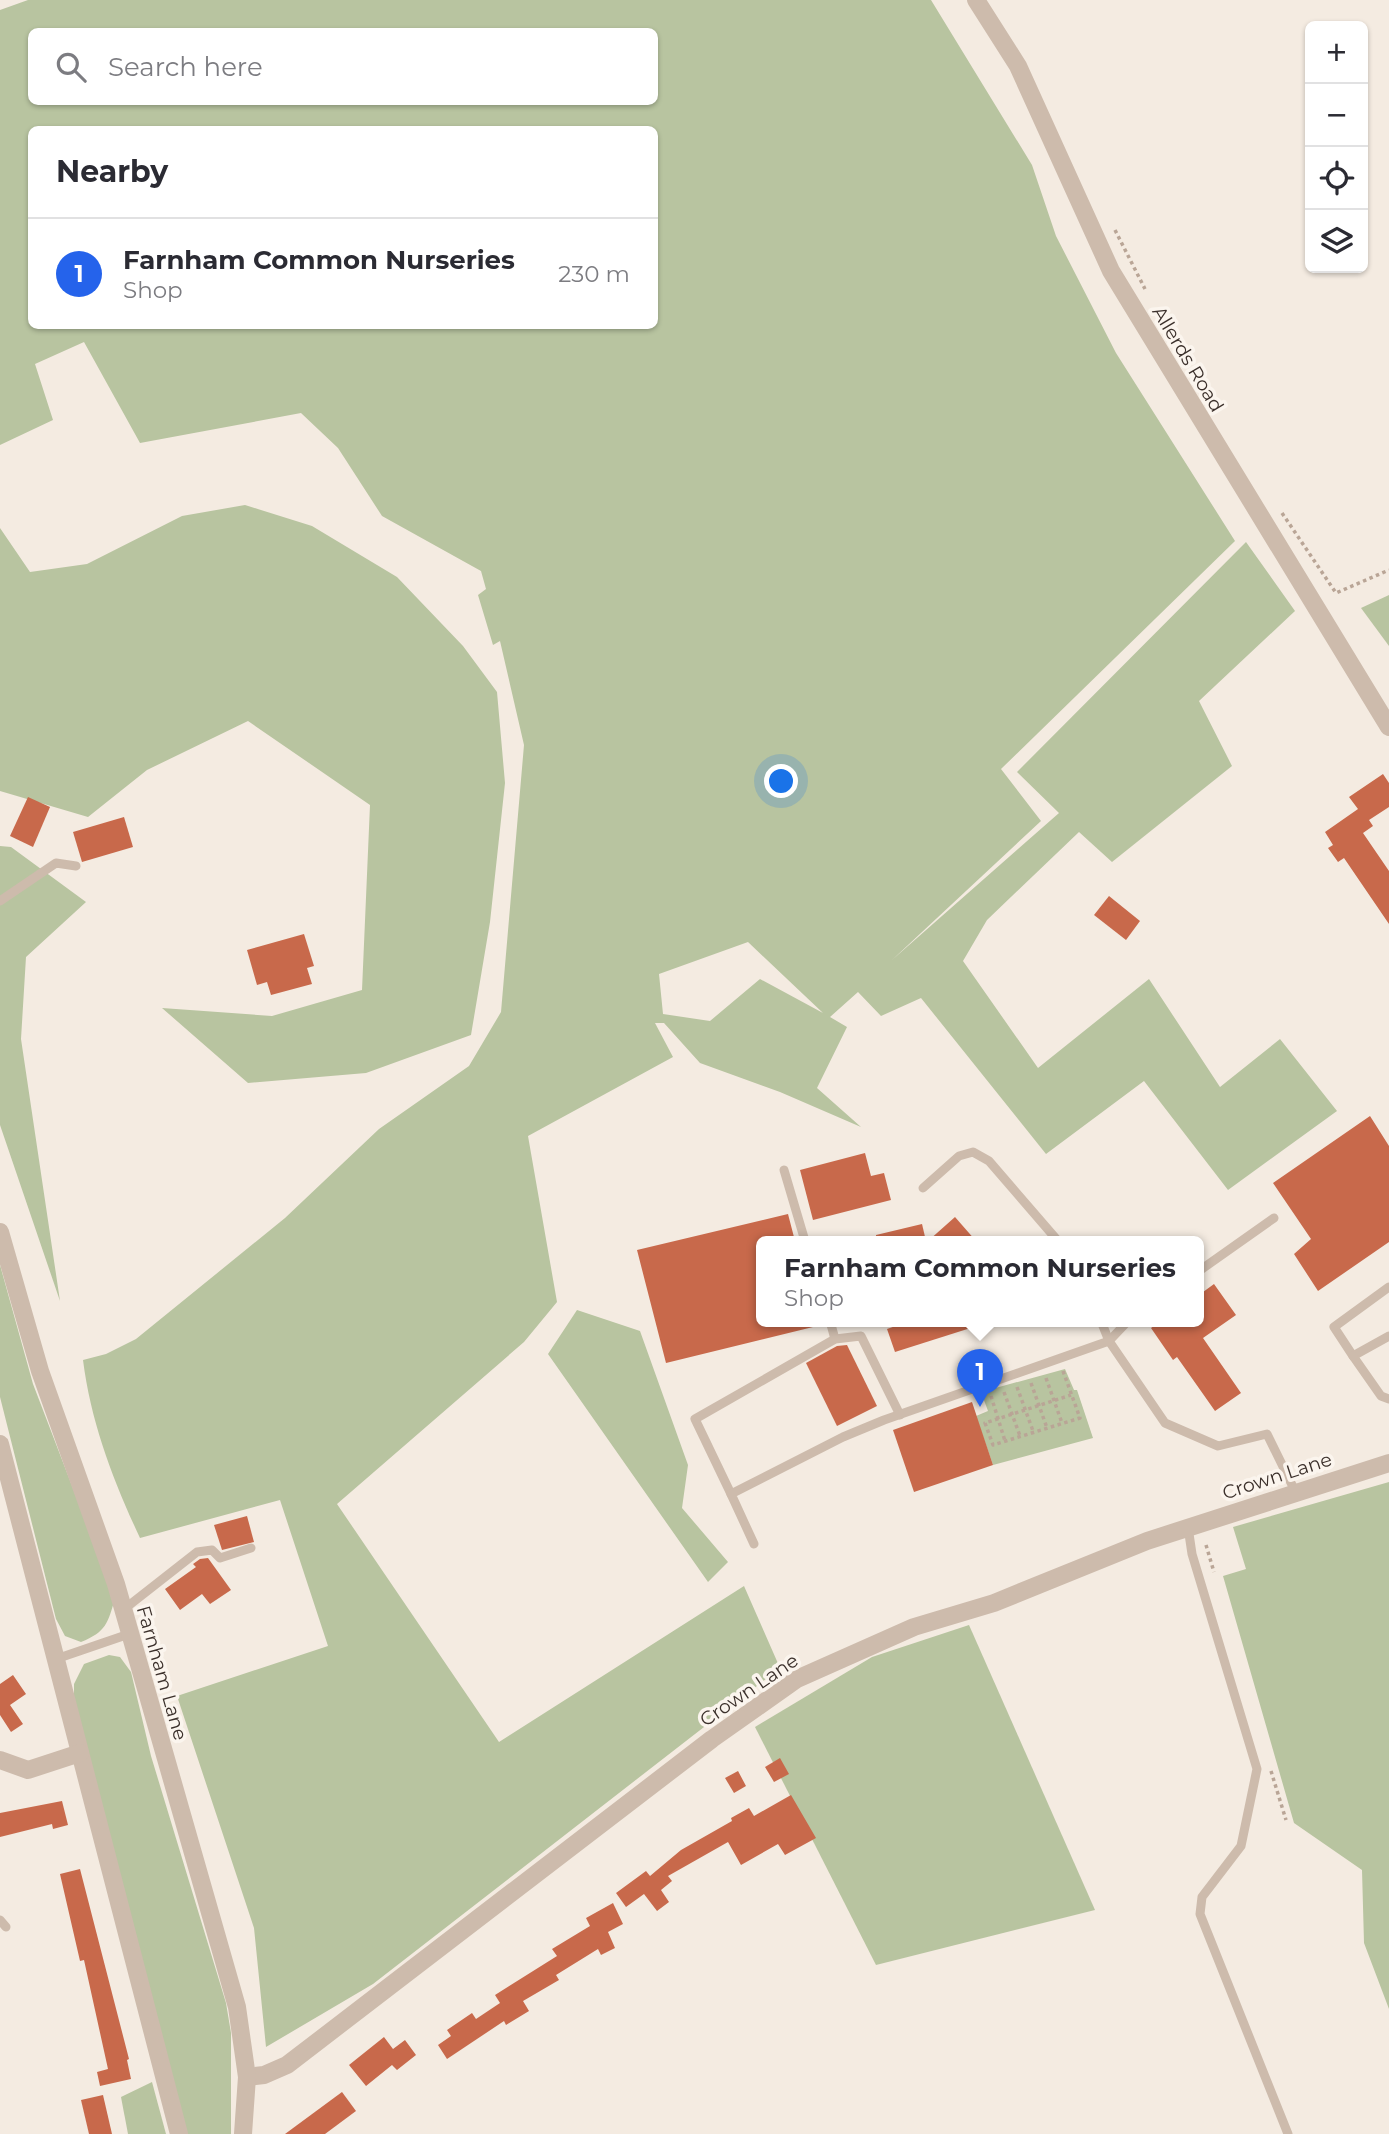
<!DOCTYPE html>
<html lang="en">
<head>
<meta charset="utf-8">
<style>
	:root { --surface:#fff; --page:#f2f2f3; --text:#2b2b33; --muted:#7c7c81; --line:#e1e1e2; --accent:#2563eb }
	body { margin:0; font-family:Montserrat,sans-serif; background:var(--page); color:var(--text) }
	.controls { position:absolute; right:21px; top:21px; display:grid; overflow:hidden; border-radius:10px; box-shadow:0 2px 5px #0004 }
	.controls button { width:63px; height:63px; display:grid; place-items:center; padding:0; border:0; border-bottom:2px solid var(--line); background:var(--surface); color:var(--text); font:35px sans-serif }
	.you { position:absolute; left:782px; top:782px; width:24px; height:24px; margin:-18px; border:5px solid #fff; border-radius:50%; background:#1a73e8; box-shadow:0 0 0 10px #1a73e833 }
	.badge { display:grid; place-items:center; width:46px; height:46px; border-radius:50%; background:var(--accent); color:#fff; font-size:23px; font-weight:700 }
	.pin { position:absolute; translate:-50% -58px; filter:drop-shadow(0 2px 4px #0008) }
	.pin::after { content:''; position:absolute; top:37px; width:24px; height:21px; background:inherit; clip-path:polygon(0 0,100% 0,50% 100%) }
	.popup { position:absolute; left:756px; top:1236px; width:448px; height:91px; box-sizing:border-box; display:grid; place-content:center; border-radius:10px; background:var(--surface); filter:drop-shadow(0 2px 5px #0005); font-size:23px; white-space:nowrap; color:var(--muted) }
	.popup b { font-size:26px; color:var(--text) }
	.popup::after { content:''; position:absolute; left:50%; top:100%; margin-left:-14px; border:14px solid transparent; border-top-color:var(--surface) }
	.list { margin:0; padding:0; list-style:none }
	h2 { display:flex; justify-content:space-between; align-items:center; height:91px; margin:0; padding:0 28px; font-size:30px }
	h2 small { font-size:23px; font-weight:400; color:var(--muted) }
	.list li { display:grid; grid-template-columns:46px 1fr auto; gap:21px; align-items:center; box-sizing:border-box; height:112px; padding:0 28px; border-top:2px solid var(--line) }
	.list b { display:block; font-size:26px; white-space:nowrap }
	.list p { margin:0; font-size:23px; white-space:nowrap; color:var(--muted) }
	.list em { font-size:23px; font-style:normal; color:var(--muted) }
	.icon { flex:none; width:38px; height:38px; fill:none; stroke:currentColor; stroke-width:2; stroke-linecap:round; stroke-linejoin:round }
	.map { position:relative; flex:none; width:1389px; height:2134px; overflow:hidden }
	.search { position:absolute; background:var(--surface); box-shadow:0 2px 5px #0004; left:28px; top:28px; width:630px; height:77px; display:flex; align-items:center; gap:18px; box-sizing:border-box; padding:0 24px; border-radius:10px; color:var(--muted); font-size:26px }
	.panel { position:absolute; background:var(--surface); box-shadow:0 2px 5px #0004; left:28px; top:126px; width:630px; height:203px; border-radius:10px }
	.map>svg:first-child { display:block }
	.green { fill:#b8c4a0; fill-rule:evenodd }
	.building { fill:#c8694b }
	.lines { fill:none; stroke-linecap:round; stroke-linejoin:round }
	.path { stroke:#b9a596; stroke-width:3.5; stroke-dasharray:3.5 3.5; stroke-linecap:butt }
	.service { stroke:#cdbbac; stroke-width:9 }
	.minor { stroke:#cdbbac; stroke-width:18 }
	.tertiary { stroke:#cdbbac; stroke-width:18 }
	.labels { text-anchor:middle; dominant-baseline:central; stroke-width:7; stroke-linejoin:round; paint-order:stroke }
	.street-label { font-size:19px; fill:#3b302b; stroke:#fbf5ee }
</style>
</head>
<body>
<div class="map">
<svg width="1389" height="2134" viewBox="0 0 1389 2134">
	<rect width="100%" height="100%" fill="#f4ebe1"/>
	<g class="green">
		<path d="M28,0H931L1032,165L1056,236L1116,353L1235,541L1001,769L1041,821L892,960L1059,813L1017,772L1246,542L1295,611L1199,701L1232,766L1112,862L1079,832L987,920L963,961L1038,1068L1149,979L1220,1087L1280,1039L1337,1111L1228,1190L1144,1081L1046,1154L921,998L881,1016L858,992L830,1017L847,1027L817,1088L861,1127L780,1092L700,1063L664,1023H655L673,1057L528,1136L557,1302L524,1342L337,1504L499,1742L744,1586L780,1668L373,1984L266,2047L254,1928L177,1696L328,1646L280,1500L140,1538C113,1480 91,1423 83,1360L106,1354L136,1339L285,1218L379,1129L469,1066L501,1012L524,745L500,641L493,645L478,595L486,589L481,571L382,516L338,448L301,413L140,443L84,342L35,364L53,420L0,445V10ZM32,32H654V102H32ZM32,130H654V326H32ZM748,942L823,1013L760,979L710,1021L663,1014L659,974Z"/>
		<polygon points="245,505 312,526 397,577 463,646 497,692 505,783 490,922 471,1035 366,1073 248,1083 162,1008 272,1016 362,990 370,805 248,721 147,770 88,817 0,791 0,528 30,572 87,564 182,516"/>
		<polygon points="1389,595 1389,646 1361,608"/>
		<polygon points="0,846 11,847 86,902 26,957 21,1039 60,1301 0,1125"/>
		<path d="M0,1265L33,1384L115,1598C108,1623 106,1632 81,1642L65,1636L56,1619L0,1397Z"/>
		<polygon points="577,1310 640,1331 688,1465 682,1508 728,1562 708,1582 548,1354"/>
		<polygon points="1065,1369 1074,1390 1077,1390 1093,1438 993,1465 976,1416 988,1411 981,1392"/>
		<polygon points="1389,1482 1389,2009 1364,1943 1362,1870 1294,1823 1223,1576 1246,1569 1233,1527"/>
		<polygon points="969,1625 1095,1910 876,1965 755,1727 872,1657"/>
		<polygon points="109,1655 120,1657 131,1672 151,1756 226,2003 231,2033 231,2134 186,2134 74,1700 74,1684 84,1664"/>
		<polygon points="152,2082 166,2134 128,2134 121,2097"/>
	</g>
	<g class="building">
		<polygon points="1383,774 1389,783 1389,807 1369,820 1373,826 1363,833 1389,871 1389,924 1344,858 1338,862 1328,848 1333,845 1325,832 1358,809 1349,797"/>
		<polygon points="28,797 50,807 33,847 10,836"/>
		<polygon points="124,817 133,847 82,862 73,832"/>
		<polygon points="1109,896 1140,921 1126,940 1094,915"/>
		<polygon points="304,934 314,966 307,968 312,984 271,995 267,982 257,985 247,950"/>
		<polygon points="1370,1116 1389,1146 1389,1242 1318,1291 1294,1254 1311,1239 1273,1183"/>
		<polygon points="865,1153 871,1176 884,1173 891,1200 813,1220 800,1170"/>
		<polygon points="788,1214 795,1241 761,1241 761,1321 812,1321 813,1327 666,1363 637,1250"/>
		<polygon points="955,1217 976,1241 928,1241"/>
		<polygon points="922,1224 926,1241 876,1241 876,1235"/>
		<polygon points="1214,1284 1236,1315 1203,1338 1241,1393 1215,1411 1177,1357 1173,1360 1151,1328 1161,1321 1199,1321 1199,1295"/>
		<polygon points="910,1321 980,1321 980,1325 895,1352 887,1329"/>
		<polygon points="847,1345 877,1406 837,1426 806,1363 837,1346"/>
		<polygon points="972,1402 993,1465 914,1492 893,1430"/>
		<polygon points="247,1516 254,1542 222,1550 214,1525"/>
		<polygon points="208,1558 231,1590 210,1604 202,1594 180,1610 165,1589 196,1567 193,1564 200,1559"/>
		<polygon points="13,1675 26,1694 10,1705 23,1724 11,1732 0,1715 0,1684"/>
		<polygon points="780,1758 789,1774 774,1782 765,1767"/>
		<polygon points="738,1771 746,1786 734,1793 725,1778"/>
		<polygon points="791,1795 816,1838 785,1855 778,1844 741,1865 728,1842 668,1876 672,1881 661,1890 669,1902 657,1911 644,1894 626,1907 616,1893 646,1871 650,1876 681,1850 732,1821 731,1818 749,1808 754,1816"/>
		<polygon points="62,1801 68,1825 53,1829 52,1824 0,1837 0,1813"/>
		<polygon points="80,1869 129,2059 127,2060 131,2079 100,2086 97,2072 108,2069 84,1960 80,1961 60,1874"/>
		<polygon points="613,1903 623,1924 608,1932 615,1948 601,1955 598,1949 556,1975 559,1980 523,2001 529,2011 506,2025 504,2021 447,2059 438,2045 451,2036 447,2030 472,2013 476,2019 500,2003 495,1995 557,1956 552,1949 590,1926 586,1918"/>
		<polygon points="384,2037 393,2049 405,2040 416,2055 397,2070 392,2065 366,2086 349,2065"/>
		<polygon points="342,2092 356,2111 325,2134 285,2134"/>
		<polygon points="103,2095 112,2134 89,2134 81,2100"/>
	</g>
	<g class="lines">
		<g class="path">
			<polyline points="1115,230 1145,289"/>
			<polyline points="1282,513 1336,593 1389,570"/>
			<polyline points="1063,1371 1080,1418 993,1445 985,1423 1071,1395"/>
			<polyline points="1046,1378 1062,1423"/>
			<polyline points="1031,1383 1047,1428"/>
			<polyline points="1017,1387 1033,1431"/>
			<polyline points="1004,1392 1020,1436"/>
			<polyline points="991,1396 1005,1441"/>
			<polyline points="1206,1545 1214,1572"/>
			<polyline points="1271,1771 1286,1820"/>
		</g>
		<g class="service">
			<polyline points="0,901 56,863 76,866"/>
			<polyline points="784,1170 805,1241"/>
			<polyline points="923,1188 959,1156 973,1152 989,1161 1058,1241"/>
			<polyline points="1199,1271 1274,1218"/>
			<polyline points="1389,1287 1334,1327 1353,1356 1389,1336"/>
			<polyline points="830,1321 835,1339"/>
			<polyline points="1128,1321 1109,1341 1165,1423 1218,1446 1267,1434 1295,1491"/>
			<polyline points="1353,1356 1381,1396 1389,1399"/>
			<polyline points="731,1494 695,1419 835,1339 861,1336 900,1415"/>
			<polyline points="1188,1527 1192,1554 1257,1769 1241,1846 1202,1897 1200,1914 1288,2134"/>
			<polyline points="754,1544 731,1494 843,1437 884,1420 1109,1341 1101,1321"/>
			<polyline points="123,1610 197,1552 212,1550 220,1558 251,1548"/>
			<polyline points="56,1659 129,1634"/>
			<polyline points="0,1920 6,1927"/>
		</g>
		<g class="minor">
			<polyline points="976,0 1018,66 1111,271 1389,727"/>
			<polyline points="0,1444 179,2134"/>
			<polyline points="0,1760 28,1770 80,1753"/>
			<polyline points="247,2077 264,2075 287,2065 712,1739 797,1679 914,1627 994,1603 1147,1541 1389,1463"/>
		</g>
		<polyline class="tertiary" points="0,1232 40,1371 116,1584 237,2007 247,2077 243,2134"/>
	</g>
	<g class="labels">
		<g class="street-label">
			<text transform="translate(1188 359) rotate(59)">Allerds Road</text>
			<text transform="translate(1277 1476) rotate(-18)">Crown Lane</text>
			<text transform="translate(162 1673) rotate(74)">Farnham Lane</text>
			<text transform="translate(749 1690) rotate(-34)">Crown Lane</text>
		</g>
	</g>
</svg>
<div class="controls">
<button>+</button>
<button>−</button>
<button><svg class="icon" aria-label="locate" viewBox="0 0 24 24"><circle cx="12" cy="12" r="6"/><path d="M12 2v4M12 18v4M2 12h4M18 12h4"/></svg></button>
<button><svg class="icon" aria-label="layers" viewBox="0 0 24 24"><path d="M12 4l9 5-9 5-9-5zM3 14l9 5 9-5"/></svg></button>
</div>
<div class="you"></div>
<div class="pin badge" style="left:980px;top:1407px">1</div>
<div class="popup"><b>Farnham Common Nurseries</b>Shop</div>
<div class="search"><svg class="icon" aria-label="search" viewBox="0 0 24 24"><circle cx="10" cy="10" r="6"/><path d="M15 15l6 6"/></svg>Search here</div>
<section class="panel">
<h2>Nearby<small></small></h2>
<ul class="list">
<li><span class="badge">1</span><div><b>Farnham Common Nurseries</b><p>Shop</p></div><em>230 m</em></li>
</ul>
</section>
</div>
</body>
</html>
